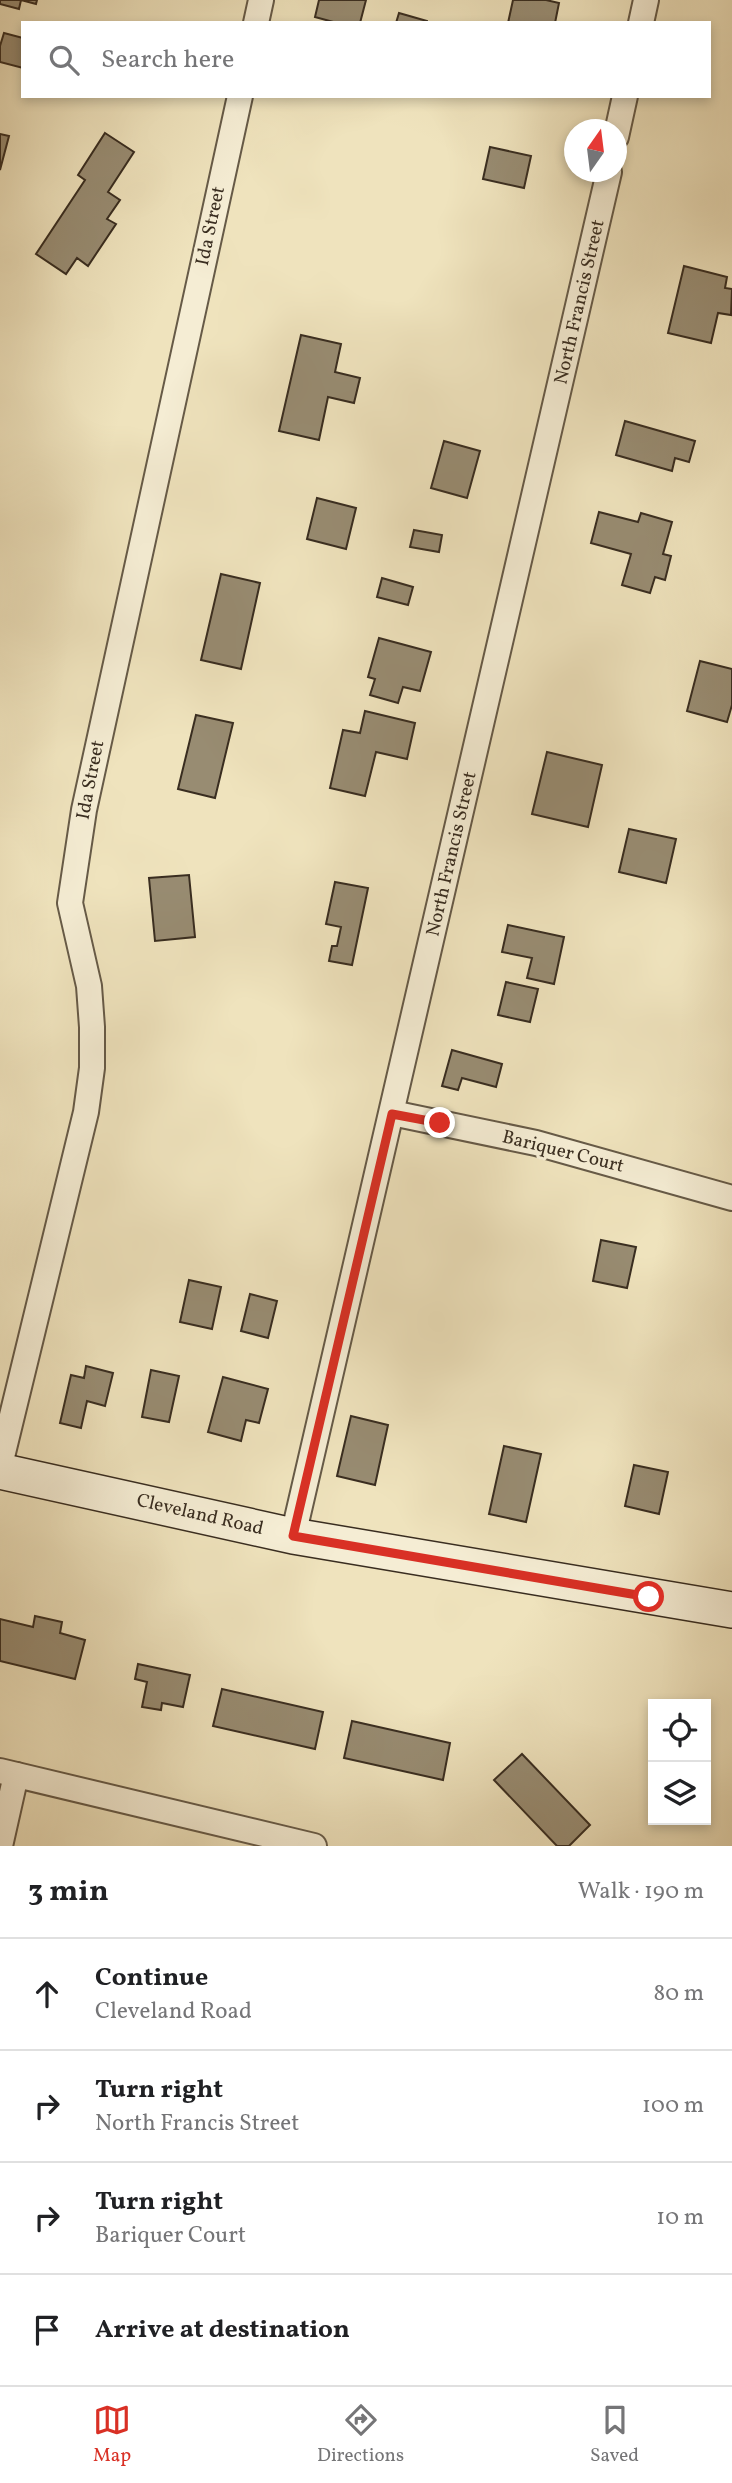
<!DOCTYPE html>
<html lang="en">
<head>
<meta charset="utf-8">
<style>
	:root { --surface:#fff; --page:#f6f6f6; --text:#202124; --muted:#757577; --line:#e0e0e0; --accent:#d93025 }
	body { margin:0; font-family:Vollkorn,serif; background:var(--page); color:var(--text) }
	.controls { position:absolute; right:21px; bottom:21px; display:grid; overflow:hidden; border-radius:0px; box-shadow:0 4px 10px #0003 }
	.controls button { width:63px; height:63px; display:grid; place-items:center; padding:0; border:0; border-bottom:2px solid var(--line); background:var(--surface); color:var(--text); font:35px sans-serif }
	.compass { position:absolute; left:564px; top:119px; width:63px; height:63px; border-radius:50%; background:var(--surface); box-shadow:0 4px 10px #0003; rotate:14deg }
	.stop { position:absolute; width:21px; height:21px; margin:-16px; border:5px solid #d93025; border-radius:50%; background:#fff }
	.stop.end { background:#d93025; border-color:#fff; box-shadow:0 2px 7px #0008 }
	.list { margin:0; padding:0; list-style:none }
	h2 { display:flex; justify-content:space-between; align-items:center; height:91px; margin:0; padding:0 28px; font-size:30px }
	h2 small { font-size:23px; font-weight:400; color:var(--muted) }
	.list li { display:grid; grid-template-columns:46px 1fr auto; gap:21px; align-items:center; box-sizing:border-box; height:112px; padding:0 28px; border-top:2px solid var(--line) }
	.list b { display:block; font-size:26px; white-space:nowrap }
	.list p { margin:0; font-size:23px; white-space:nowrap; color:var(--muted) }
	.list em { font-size:23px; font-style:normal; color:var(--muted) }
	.icon { flex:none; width:38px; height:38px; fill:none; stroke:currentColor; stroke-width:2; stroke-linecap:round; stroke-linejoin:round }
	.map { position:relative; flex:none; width:732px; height:1846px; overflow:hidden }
	.search { position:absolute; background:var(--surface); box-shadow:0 4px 10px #0003; left:21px; right:21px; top:21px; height:77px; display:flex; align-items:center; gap:18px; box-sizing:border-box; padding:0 24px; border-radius:0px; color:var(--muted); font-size:26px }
	.sheet { height:539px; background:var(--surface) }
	nav { display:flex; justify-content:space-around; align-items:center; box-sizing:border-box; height:98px; border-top:2px solid var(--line); background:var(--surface); font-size:19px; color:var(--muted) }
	nav a { display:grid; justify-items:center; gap:4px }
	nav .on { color:var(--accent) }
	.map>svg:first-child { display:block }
	.building { fill:#988c72; stroke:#392d20; stroke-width:2 }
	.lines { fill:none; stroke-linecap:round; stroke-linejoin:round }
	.minor-casing { stroke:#665a47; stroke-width:28 }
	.secondary-casing { stroke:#392d20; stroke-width:38 }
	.minor { stroke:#f5edd4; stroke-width:24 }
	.secondary { stroke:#f5edd4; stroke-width:35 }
	.route { stroke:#d93025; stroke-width:9 }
	.labels { text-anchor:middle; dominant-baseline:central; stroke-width:6; stroke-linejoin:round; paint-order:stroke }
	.street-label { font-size:19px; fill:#392d20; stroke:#f5edd4 }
</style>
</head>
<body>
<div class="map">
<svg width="732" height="1846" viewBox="0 0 732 1846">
	<rect width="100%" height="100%" fill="#efe3bd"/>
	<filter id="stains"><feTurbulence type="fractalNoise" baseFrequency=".00286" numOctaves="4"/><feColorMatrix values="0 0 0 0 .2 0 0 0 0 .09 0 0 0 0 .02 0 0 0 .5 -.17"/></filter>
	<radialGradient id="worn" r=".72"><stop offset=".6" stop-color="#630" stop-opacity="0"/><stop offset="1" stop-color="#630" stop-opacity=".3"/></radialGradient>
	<g class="building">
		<polygon points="0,0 37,0 36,4 21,0 19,9 0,4"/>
		<polygon points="319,0 366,0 360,23 337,23 315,17"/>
		<polygon points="513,0 546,0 559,3 555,23 508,23"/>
		<polygon points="399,13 427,21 427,23 396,23"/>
		<polygon points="4,33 23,38 23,68 0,62 0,46"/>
		<polygon points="105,133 134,152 108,192 120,200 107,219 116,224 88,266 77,258 66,274 36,254 85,180 78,175"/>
		<polygon points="0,134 9,136 0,170"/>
		<polygon points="490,147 531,156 524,188 483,179"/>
		<polygon points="684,266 727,277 725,288 732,289 731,315 718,313 711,343 668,333"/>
		<polygon points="301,335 341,344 335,372 360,378 354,403 328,397 319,440 279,431"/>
		<polygon points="625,421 695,441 689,462 675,458 672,471 616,455"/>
		<polygon points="444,441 480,451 467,498 431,488"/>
		<polygon points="317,498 356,508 346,549 307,539"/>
		<polygon points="599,512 638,522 641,513 672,522 663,554 671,556 665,580 655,577 650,593 622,585 631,554 591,543"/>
		<polygon points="414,530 442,535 439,552 410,547"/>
		<polygon points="221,574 260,583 241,669 201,660"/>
		<polygon points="382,578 413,587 408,605 377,597"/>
		<polygon points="379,638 431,652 420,691 403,687 398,703 370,695 375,679 368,677"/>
		<polygon points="700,661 732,669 732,705 727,722 687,711"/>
		<polygon points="365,711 415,723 407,759 376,752 365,796 330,788 343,730 360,733"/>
		<polygon points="196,715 233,723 215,798 178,789"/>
		<polygon points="547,752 602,765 588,827 532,814"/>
		<polygon points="629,829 676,839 666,883 619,872"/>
		<polygon points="189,875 195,937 155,941 149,878"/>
		<polygon points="335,882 368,888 352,965 329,961 332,946 337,946 341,927 326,924"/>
		<polygon points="508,925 564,937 554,984 527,978 532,958 502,952"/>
		<polygon points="506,982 538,989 530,1022 498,1015"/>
		<polygon points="452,1050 502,1064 496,1087 462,1078 458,1090 442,1086"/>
		<polygon points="601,1240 636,1247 627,1288 593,1281"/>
		<polygon points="189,1280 221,1287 212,1329 180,1322"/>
		<polygon points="250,1294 277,1301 268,1338 241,1331"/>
		<polygon points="86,1366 113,1373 105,1406 87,1401 81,1428 60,1423 71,1375 84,1378"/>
		<polygon points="151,1370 179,1376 169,1422 142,1417"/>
		<polygon points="223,1377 268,1389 259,1423 246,1420 241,1441 208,1432"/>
		<polygon points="351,1416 388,1425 375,1485 337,1476"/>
		<polygon points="504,1446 541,1454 526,1522 489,1514"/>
		<polygon points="634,1465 668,1472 659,1514 625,1506"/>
		<polygon points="35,1616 62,1622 60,1633 85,1640 75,1679 0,1661 0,1619 33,1627"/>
		<polygon points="138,1664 190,1675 183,1707 162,1703 161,1710 142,1707 147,1682 135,1679"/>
		<polygon points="222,1689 323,1712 315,1749 213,1726"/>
		<polygon points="352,1721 450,1743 443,1780 344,1758"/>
		<polygon points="522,1754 590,1825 569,1846 557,1846 494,1780"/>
	</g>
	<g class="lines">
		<g class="minor-casing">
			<g id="minor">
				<polyline points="256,23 261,0"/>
				<polyline points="641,23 646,0"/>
				<polyline points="616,137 625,96"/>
				<polyline points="392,1113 536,1143 732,1198"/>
				<polyline points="0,1465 86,1112 92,1068 92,1027 89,986 70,903 84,810 240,96"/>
				<polyline points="293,1536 609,172"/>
				<polyline points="0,1771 314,1846"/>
				<polyline points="0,1846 16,1775"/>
			</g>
		</g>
		<g class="secondary-casing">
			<polyline id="secondary" points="0,1471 293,1536 732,1610"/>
		</g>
		<use href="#minor" class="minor"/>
		<use href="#secondary" class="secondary"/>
	</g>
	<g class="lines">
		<polyline class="route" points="440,1123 392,1114 293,1536 649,1597"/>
	</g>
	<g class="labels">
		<g class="street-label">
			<text transform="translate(211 226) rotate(-78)">Ida Street</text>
			<text transform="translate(580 302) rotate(-77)">North Francis Street</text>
			<text transform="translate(91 780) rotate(-79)">Ida Street</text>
			<text transform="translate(452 854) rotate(-77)">North Francis Street</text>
			<text transform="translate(563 1152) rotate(14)">Bariquer Court</text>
			<text transform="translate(200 1515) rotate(13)">Cleveland Road</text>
		</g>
	</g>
	<rect width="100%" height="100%" filter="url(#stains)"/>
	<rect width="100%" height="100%" fill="url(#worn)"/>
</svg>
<div class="controls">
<button><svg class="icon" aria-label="locate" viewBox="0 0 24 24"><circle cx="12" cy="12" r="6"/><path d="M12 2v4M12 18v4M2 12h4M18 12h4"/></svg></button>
<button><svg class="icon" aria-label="layers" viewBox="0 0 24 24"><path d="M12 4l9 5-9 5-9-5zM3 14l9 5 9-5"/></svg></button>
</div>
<svg class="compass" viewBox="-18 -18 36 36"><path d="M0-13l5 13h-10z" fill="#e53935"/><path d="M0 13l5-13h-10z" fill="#757577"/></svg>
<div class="stop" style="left:649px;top:1597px"></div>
<div class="stop end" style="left:440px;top:1123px"></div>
<div class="search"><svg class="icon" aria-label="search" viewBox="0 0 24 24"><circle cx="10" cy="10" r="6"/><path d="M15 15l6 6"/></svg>Search here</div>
</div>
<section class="sheet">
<h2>3 min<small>Walk · 190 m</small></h2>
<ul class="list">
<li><svg class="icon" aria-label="ahead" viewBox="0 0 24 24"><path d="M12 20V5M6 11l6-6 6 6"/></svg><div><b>Continue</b><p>Cleveland Road</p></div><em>80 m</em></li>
<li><svg class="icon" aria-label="right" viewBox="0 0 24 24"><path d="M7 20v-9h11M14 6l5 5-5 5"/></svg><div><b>Turn right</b><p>North Francis Street</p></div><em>100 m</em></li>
<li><svg class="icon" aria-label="right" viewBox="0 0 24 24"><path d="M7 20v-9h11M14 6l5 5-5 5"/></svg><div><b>Turn right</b><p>Bariquer Court</p></div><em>10 m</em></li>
<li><svg class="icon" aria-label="arrive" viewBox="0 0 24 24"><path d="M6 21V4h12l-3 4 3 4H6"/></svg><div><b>Arrive at destination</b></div></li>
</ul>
</section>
<nav>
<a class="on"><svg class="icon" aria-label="map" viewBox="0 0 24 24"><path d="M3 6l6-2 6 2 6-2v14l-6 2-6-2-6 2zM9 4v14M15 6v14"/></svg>Map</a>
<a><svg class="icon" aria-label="directions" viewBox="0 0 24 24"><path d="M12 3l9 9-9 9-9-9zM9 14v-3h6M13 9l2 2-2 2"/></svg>Directions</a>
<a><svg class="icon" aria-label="saved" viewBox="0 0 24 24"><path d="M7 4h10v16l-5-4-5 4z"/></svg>Saved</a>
</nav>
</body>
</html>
